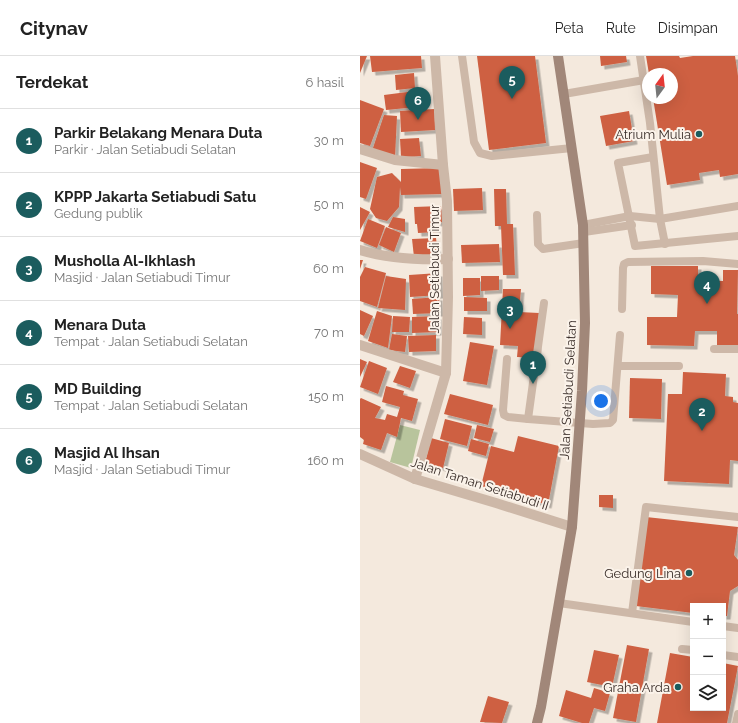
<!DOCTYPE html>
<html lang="id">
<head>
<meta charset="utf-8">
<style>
	:root { --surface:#fff; --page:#f2f2f2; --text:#222; --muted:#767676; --line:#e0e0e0; --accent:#1b5c5e }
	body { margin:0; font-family:Raleway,sans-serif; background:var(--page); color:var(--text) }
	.controls { position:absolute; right:12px; bottom:12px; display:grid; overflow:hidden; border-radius:0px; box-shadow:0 4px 16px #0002 }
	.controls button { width:36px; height:36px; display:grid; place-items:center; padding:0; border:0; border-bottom:1px solid var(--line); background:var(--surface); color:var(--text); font:20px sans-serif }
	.compass { position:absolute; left:282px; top:12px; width:36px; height:36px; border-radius:50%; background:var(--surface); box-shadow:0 4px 16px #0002; rotate:15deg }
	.you { position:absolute; left:241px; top:345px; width:14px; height:14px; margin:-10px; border:3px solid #fff; border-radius:50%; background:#1a73e8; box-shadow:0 0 0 6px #1a73e833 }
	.badge { display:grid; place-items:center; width:26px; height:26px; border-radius:50%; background:var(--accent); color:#fff; font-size:13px; font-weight:700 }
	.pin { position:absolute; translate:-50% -33px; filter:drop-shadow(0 1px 2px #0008) }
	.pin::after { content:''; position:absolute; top:21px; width:14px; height:12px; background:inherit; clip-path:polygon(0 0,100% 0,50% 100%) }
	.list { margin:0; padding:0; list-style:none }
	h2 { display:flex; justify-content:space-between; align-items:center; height:52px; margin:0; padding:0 16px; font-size:17px }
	h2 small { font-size:13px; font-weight:400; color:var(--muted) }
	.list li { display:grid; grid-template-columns:26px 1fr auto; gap:12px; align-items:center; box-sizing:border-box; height:64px; padding:0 16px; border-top:1px solid var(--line) }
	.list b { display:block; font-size:15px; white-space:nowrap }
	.list p { margin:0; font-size:13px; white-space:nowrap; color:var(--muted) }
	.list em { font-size:13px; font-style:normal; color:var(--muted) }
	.icon { flex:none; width:22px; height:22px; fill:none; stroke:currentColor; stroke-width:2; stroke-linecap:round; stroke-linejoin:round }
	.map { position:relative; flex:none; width:378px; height:667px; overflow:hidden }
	header { display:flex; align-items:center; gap:24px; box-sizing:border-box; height:56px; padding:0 20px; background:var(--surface); border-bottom:1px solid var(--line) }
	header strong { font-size:19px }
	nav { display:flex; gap:22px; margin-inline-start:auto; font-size:14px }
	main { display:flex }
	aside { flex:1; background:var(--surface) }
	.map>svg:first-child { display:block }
	.green { fill:#b8c49c }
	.building { fill:#ce6042; filter:url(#shadow) }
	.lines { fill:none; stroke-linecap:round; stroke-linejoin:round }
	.lane { stroke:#cdb8a8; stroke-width:8 }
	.street { stroke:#cdb8a8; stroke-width:10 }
	.secondary { stroke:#a18779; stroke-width:10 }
	.poi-dot { fill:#1b5c5e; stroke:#fbf3ea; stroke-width:1.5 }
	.labels { text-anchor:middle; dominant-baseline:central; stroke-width:4; stroke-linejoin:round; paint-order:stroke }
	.poi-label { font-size:13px; fill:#3a2e29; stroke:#fbf3ea; text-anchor:end }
	.street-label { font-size:13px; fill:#3a2e29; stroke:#fbf3ea }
</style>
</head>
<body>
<header>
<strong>Citynav</strong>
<nav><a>Peta</a><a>Rute</a><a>Disimpan</a></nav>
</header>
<main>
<aside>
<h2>Terdekat<small>6 hasil</small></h2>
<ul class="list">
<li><span class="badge">1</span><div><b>Parkir Belakang Menara Duta</b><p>Parkir · Jalan Setiabudi Selatan</p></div><em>30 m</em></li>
<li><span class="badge">2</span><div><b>KPPP Jakarta Setiabudi Satu</b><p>Gedung publik</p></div><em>50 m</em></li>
<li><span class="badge">3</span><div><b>Musholla Al-Ikhlash</b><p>Masjid · Jalan Setiabudi Timur</p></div><em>60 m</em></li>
<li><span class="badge">4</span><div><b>Menara Duta</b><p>Tempat · Jalan Setiabudi Selatan</p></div><em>70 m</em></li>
<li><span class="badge">5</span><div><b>MD Building</b><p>Tempat · Jalan Setiabudi Selatan</p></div><em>150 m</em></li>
<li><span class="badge">6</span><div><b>Masjid Al Ihsan</b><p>Masjid · Jalan Setiabudi Timur</p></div><em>160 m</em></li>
</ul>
</aside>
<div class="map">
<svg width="378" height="667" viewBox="0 0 378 667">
	<defs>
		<filter id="shadow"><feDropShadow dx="3.5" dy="3.5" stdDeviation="0" flood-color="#0004"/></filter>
	</defs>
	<rect width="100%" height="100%" fill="#f4e9dd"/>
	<polygon class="green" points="40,369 60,374 51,412 30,406"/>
	<g class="building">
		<polygon points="0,0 7,0 0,17"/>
		<polygon points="10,0 61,0 62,12 12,16"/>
		<polygon points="117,0 175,0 186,87 129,94"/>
		<polygon points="240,0 266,0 267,6 241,10"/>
		<polygon points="286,0 319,0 320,2 333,0 375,0 378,20 378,118 360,121 359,114 339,117 340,124 307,129 293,42 312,42 312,18 289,18"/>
		<polygon points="54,17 55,32 36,34 35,19"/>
		<polygon points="55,35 57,51 26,54 24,39"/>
		<polygon points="0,44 24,53 10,90 0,87"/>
		<polygon points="74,53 75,74 41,76 40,55"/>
		<polygon points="269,55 274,85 246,90 240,60"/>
		<polygon points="24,59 37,60 35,101 12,95"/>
		<polygon points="59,82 61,100 41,101 40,83"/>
		<polygon points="0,106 17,112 6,143 0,141"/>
		<polygon points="80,112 83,138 41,139 40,131 39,151 27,165 16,162 10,153 17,121 32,117 41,126 41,113"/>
		<polygon points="122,132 123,154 94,155 93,133"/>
		<polygon points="134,133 146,133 147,168 153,168 155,219 143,219 141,170 135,170"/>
		<polygon points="81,150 82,166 77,167 77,176 58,177 57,168 55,168 54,151"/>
		<polygon points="0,151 10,156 0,174"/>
		<polygon points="33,161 45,163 45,176 28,171"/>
		<polygon points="8,163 25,170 17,192 0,185"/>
		<polygon points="26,171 41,177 34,196 19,189"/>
		<polygon points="76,182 78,199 54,201 52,183"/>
		<polygon points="139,188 140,206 102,207 101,189"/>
		<polygon points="0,204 3,204 0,213"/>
		<polygon points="291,210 338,210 338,224 363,225 363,214 378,214 377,258 378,258 378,290 357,289 357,275 335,275 334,290 287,289 287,261 317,261 318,239 291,238"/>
		<polygon points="5,211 26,217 17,251 0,245 0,221"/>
		<polygon points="79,217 80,239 50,241 49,219"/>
		<polygon points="26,220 46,223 45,254 18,252"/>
		<polygon points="121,220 139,220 139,234 121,235"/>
		<polygon points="103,222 120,222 120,239 103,240"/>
		<polygon points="143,233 161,233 159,256 179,257 177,302 157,301 158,290 140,289"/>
		<polygon points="79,241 80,257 53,258 52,243"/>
		<polygon points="104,241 127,242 127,255 104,255"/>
		<polygon points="0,254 13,260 4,280 0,278"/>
		<polygon points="17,255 32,260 28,292 8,285"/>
		<polygon points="33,260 50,261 49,276 32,276"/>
		<polygon points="78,260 78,276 52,277 52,261"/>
		<polygon points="104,261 122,262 122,279 103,278"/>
		<polygon points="32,278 47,280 45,296 29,294"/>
		<polygon points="76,279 76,295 49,296 48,280"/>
		<polygon points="110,286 134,290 127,329 103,325"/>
		<polygon points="0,303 7,306 0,321"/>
		<polygon points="9,305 27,312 18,338 0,331"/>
		<polygon points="40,310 56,315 50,332 33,326"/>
		<polygon points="323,316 366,318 365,340 373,341 373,346 378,347 378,405 370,404 369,428 304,425 308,338 322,338"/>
		<polygon points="270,322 302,323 301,363 269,362"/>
		<polygon points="26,330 44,335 43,339 58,343 52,365 41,362 37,381 27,377 21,394 3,388 4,384 0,381 0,343 1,342 21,351 15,362 25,364 27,358 37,361 40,351 22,346"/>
		<polygon points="90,338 133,349 128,369 84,358"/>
		<polygon points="85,363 112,370 107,390 80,383"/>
		<polygon points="117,369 134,373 130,386 114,382"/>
		<polygon points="158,380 199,390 188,449 121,430 131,390 154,396"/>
		<polygon points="71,382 89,387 83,412 65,407"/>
		<polygon points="111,383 129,388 126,400 108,395"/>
		<polygon points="239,439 253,439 253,452 239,451"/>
		<polygon points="286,461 378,471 374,499 378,504 378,530 370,535 367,560 363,560 363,550 333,550 333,557 276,550"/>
		<polygon points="267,589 289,593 276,666 253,662"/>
		<polygon points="234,594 259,599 252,631 227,626"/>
		<polygon points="310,597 333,601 333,652 363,652 363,607 378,610 367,667 297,667"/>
		<polygon points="234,632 250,637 245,655 234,652 229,667 222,667 199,660 206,634 231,642"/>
		<polygon points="128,640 149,646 142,667 120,666"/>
	</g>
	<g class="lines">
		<g class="lane">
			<polyline points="102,0 114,86 120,97 132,100 212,92"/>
			<polyline points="280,0 290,67 300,163 305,188"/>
			<polyline points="204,38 284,24"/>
			<polyline points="293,101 258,107 275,190 378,180"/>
			<polyline points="177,159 178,188 183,193 224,187"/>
			<polyline points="223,169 270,160 300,163 378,150"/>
			<polyline points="224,176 272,169"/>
			<polyline points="184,247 168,363 233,368 250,367 253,364 260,279"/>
			<polyline points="262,253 263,212 264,208 268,206 343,205 378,208"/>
			<polyline points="354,293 378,293"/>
			<polyline points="147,303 143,354 144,359 148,361 168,363"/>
			<polyline points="258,310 319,310"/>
			<polyline points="199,547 333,566"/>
			<polyline points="272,557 286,451 378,461"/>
			<polyline points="363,570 378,572"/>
			<polyline points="322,593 333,594"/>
			<polyline points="363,599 378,601"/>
			<polyline points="376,667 378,658"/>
		</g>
		<g class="street">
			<polyline points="0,93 35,104 83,109"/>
			<path d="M0,194C29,203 58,204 88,203"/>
			<polyline points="0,289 86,317"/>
			<polyline points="0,398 55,423 136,447 212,471"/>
			<polyline points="55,423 86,317 88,241 87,145 83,109 75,0"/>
		</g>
		<polyline class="secondary" points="177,667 181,651 212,471 222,335 225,267 223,169 198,0"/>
	</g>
	<g class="poi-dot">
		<circle cx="339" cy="78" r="4"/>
		<circle cx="329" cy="517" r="4"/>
		<circle cx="318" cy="631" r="4"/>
	</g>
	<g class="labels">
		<g class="poi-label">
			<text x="331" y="78">Atrium Mulia</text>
			<text x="321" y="517">Gedung Lina</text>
			<text x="310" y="631">Graha Arda</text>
		</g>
		<g class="street-label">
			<text transform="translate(74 213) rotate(-90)">Jalan Setiabudi Timur</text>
			<text transform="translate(208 334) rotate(-87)">Jalan Setiabudi Selatan</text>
			<text transform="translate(120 428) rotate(18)">Jalan Taman Setiabudi II</text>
		</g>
	</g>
</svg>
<div class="controls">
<button>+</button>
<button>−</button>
<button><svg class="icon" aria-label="layers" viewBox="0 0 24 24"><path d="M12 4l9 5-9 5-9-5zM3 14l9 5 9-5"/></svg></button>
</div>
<svg class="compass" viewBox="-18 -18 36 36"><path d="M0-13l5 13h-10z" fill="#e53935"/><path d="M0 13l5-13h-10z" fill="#767676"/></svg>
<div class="you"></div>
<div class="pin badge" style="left:173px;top:328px">1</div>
<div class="pin badge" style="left:342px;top:375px">2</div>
<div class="pin badge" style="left:150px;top:273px">3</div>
<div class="pin badge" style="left:347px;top:248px">4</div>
<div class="pin badge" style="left:152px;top:43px">5</div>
<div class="pin badge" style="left:58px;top:64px">6</div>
</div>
</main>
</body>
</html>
